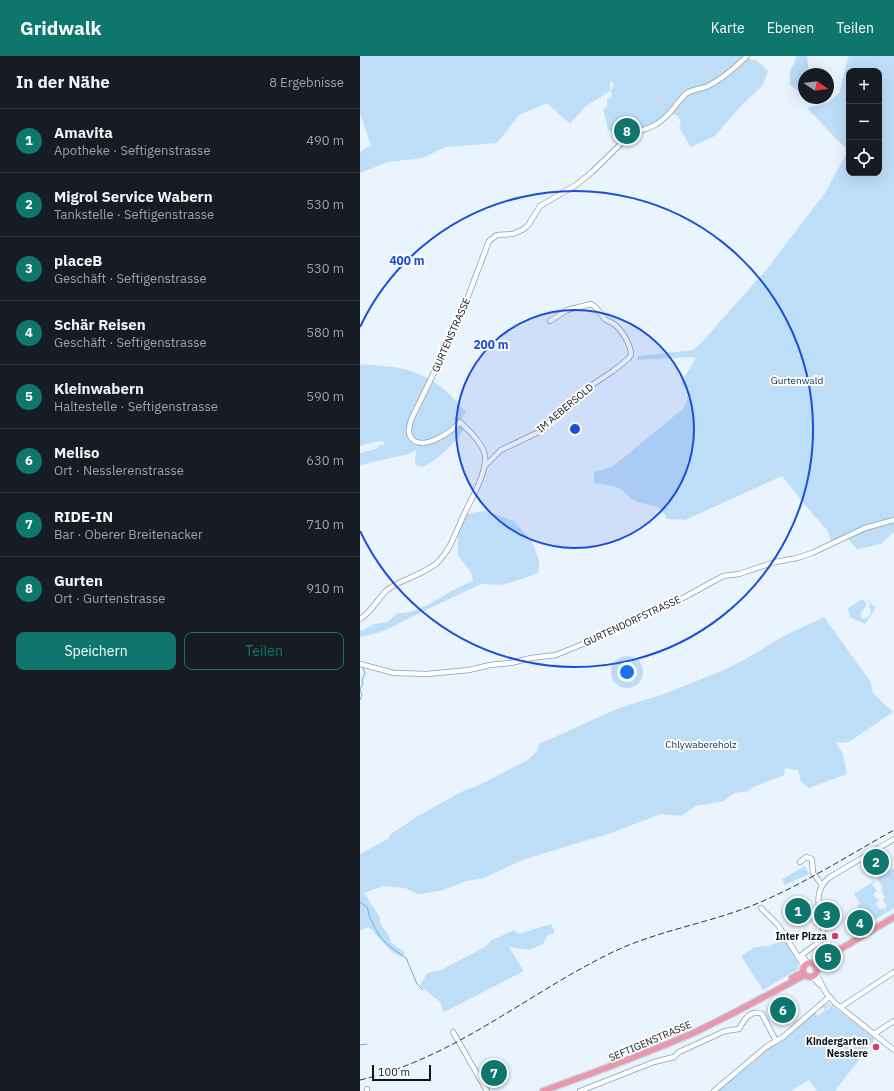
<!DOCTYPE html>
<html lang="de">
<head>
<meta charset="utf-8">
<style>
	:root { --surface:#171b24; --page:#242831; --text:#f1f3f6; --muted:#9ea1a6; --line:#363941; --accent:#0f766e }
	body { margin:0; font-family:"IBM Plex Sans",sans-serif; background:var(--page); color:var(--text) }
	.controls { position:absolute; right:12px; top:12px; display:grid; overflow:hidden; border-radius:8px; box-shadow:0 4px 16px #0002 }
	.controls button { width:36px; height:36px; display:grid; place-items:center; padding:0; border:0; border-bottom:1px solid var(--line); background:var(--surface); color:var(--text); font:20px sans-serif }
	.compass { position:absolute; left:438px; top:12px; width:36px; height:36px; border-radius:50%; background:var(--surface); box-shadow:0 4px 16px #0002; rotate:103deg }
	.scale { position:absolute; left:12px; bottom:10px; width:59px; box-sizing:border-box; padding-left:4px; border:2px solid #0e151a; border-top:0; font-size:11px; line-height:14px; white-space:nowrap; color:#0e151a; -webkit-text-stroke:3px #fff; paint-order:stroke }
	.you { position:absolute; left:267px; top:616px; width:14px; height:14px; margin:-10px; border:3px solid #fff; border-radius:50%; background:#1a73e8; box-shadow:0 0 0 6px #1a73e833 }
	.badge { display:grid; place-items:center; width:26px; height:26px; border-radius:50%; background:var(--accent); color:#fff; font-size:13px; font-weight:700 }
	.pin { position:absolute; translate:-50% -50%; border:2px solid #fff; box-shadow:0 1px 4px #0006 }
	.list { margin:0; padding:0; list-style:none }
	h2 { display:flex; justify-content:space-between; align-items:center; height:52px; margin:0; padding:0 16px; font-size:17px }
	h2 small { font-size:13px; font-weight:400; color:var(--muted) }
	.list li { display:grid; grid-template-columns:26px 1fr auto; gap:12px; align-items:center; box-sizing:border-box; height:64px; padding:0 16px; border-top:1px solid var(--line) }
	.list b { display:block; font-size:15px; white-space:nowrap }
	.list p { margin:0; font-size:13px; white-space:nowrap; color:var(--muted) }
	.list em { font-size:13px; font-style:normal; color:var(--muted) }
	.actions { display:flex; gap:8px; padding:12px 16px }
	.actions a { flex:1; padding:9px 0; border:1px solid var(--accent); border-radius:8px; text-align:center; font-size:14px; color:var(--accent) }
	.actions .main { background:var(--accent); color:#fff }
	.icon { flex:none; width:22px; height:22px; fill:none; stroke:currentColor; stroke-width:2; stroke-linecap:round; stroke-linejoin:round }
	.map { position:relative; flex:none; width:534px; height:1035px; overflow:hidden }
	header { display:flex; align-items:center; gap:24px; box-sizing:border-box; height:56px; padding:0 20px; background:var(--accent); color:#fff }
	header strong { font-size:19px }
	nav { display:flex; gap:22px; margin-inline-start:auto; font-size:14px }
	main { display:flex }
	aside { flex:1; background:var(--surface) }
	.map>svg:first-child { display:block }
	.green { fill:#beddf7; fill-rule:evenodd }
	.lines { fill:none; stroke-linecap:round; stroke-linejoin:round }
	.stream { stroke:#63b1ed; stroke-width:1 }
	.minor-casing { stroke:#8ea0ae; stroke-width:6 }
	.major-casing { stroke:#cfd0d1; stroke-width:8 }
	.minor { stroke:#fff; stroke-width:4.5 }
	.major { stroke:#e698ae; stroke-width:5.5 }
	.rail { stroke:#2b3238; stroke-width:1; stroke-dasharray:6 3; stroke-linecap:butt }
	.ring { fill:none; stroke:#1d4ed8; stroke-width:2 }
	.poi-dot { fill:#cf416d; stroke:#fff; stroke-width:1.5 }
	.labels { text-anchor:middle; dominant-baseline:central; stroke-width:4; stroke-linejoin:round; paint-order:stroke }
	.street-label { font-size:10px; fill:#0e151a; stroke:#fff }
	.park-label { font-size:10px; fill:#10314a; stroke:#fff }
	.poi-label { font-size:10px; font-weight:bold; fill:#0e151a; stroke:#fff; text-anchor:end }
	.centre { fill:#1d4ed8; stroke:#fff; stroke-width:2 }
	.ring-label { font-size:12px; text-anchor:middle; font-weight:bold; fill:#1d4ed8; stroke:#fff; stroke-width:4; stroke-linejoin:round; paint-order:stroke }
</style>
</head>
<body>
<header>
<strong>Gridwalk</strong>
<nav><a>Karte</a><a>Ebenen</a><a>Teilen</a></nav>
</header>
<main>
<aside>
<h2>In der Nähe<small>8 Ergebnisse</small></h2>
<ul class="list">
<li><span class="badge">1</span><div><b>Amavita</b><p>Apotheke · Seftigenstrasse</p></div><em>490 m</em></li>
<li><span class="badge">2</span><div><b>Migrol Service Wabern</b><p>Tankstelle · Seftigenstrasse</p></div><em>530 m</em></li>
<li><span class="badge">3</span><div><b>placeB</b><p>Geschäft · Seftigenstrasse</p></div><em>530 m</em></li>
<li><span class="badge">4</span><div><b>Schär Reisen</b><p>Geschäft · Seftigenstrasse</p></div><em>580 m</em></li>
<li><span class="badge">5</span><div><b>Kleinwabern</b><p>Haltestelle · Seftigenstrasse</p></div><em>590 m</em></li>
<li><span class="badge">6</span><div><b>Meliso</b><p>Ort · Nesslerenstrasse</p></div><em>630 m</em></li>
<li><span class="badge">7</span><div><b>RIDE-IN</b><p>Bar · Oberer Breitenacker</p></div><em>710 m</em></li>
<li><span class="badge">8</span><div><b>Gurten</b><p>Ort · Gurtenstrasse</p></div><em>910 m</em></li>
</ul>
<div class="actions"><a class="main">Speichern</a><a>Teilen</a></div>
</aside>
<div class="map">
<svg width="534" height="1035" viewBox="0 0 534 1035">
	<rect width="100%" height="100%" fill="#e9f4fe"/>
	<g class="green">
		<polygon points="0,0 385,0 364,17 348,28 334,33 301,64 275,75 256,71 255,75 266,79 271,77 262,85 254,82 251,76 247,73 247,68 243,54 247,50 247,44 252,41 251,35 254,28 250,25 250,35 226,50 210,68 187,47 159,59 137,87 85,91 63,102 28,106 0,117 0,96 11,89 0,58"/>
		<polygon points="437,0 447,0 449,18 444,18 444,36 441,37 430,29 430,16"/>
		<path d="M489,0H534V476L521,488L497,493L485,480L471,486L468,475L451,456L422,420L325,464L307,463C299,446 289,451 276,445C269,442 267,438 261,433C257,430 241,428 234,427V416L252,411L324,352L329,336L322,329L323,322L329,314L336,302L333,301L277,304L278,300L333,294L341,287L407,213L465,137L488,95L447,52L468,46L480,36L485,12ZM489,15H519V117H489Z"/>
		<polygon points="387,2 397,5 408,15 403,29 381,50 355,80 331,91 319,72 321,66 318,60 311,57 328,39 347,31"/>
		<path d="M3,308C19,310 35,310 50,315C73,321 91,338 106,356L99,366L105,371C95,387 79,404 62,411L55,409L56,394L48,398L0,409V397L16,393L19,389H24L25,387L23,385L14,386L0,390V309Z"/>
		<path d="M125,455L154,465L172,486L179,504V516L168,521L141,529L121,528L43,565C29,574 16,578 0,581V574H4L14,568L28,566L37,557C57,558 76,544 93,534C99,531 106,528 113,525L112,518L98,499V477L106,458Z"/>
		<path d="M501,544H503L507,548L501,557V561L502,563C507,562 510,560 511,555L509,551L510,548L508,545V544L516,552L505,568L490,561L488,552Z"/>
		<polygon points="464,561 510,625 513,637 533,656 492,684 484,687 475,686 483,698 487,718 449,732 441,726 438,714 425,712 424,719 393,731 389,735 375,737 364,745 336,750 321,760 301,758 251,777 162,804 124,822 106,825 83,834 67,837 57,838 45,832 23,830 4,837 19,860 21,869 29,880 31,887 45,896 42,901 32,896 9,871 0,874 0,798 28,783 31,778 58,760 85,745 105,734 115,731 168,704 177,695 179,688 259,652 304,638 364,614 382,605 424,580"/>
		<polygon points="445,810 449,818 425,829 422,823"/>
		<polygon points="534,812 534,852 503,871 501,868 504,866 499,859 502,857 497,849 500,847 494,838 514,825 515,826 512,828 517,835 514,837 514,840 519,845 516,847 516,849 521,854 524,852 525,853 527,851 523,844 525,842 521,834 523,832 517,823"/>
		<path d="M191,868L195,877L188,879L183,888L169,894L149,891L164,915L84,956L80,946L60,930L67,917L81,914L125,891L132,884L154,874L159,878C171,875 180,871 191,868Z"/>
		<polygon points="424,883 439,903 438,913 403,934 381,900 395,891 404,890 408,891"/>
		<polygon points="468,947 470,948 466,953 467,954 472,949 515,983 475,1035 457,1035 449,1024 431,1035 356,1035 408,992 425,981 455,956 458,960 465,954 462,950 463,948 465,950"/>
	</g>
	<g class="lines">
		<g class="stream">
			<polyline points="0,644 2,639 0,633 3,628 2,624 5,617 3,612"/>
			<polyline points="0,846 7,851 10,862 20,881 28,889 46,902 57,928 63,934"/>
			<polyline points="0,989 7,988"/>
		</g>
		<g class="minor-casing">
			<g id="minor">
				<path d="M124,411L141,394L181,375L220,337L253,315L268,303L271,299C271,289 262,274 254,268C252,266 249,266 246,264C240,259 239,252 231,248L207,254L190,265"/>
				<path d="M0,563C12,556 17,543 27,534C43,522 64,519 78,506C90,494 95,478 102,463C109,446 118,434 123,416C124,411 126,405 125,400C123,387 109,375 100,366C91,376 64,395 52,383C47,378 49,370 51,364L98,267L129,185L137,179L153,178L164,173L169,168L180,150L216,129L232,116L269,80C280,73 293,73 302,64C312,57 318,44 327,37C334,33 341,33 348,30C362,23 376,11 387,0"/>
				<polyline points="0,608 34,617 67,618 109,614 130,609 151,607 171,602 196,599 230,585 296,553 325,541 363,520 379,518 415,506 437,502 452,497 505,472 534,464"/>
				<polyline points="440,806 446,801 452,803 453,817 462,829"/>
				<polyline points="401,852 418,869 444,910"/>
				<polyline points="442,899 448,908"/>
				<path d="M439,901L463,883C464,878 463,873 462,867C458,849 454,833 470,821L534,783"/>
				<polyline points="456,917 466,937 475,947 534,994"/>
				<polyline points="453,921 458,927 462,930"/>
				<polyline points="481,951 534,916"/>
				<polyline points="93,976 127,1035"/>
				<polyline points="514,978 534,965"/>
				<polyline points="7,1033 7,1035"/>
				<path d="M220,1035L294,1006L314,1001L319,996L365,975L379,973C384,964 390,953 402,958L416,985"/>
				<polyline points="354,1035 406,991 423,981 469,941"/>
			</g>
		</g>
		<g class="major-casing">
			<g id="major">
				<circle cx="450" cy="914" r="7"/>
				<polyline points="454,909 534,861"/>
				<polyline points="456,913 479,898"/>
				<polyline points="432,922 443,916"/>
				<path d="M183,1035C233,1017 282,999 331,978C370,960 407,939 445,919"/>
			</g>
		</g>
		<use href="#minor" class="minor"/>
		<use href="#major" class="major"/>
		<path class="rail" d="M0,1024C95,1002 169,936 255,895C300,874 350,867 396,848C444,828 489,799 534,774"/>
	</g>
	<circle cx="215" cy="373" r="119" fill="#1d4ed8" fill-opacity=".12"/>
	<g class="ring">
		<circle cx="215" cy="373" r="119"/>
		<path d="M0 271A238 238 0 1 1 0 475"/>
	</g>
	<g class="poi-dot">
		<circle cx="475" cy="880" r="4"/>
		<circle cx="516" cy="991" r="4"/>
	</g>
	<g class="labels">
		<g class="street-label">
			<text transform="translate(91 279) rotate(-66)">GURTENSTRASSE</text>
			<text transform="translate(205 352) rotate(-40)">IM AEBERSOLD</text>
			<text transform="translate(272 565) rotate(-25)">GURTENDORFSTRASSE</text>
			<text transform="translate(290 985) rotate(-23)">SEFTIGENSTRASSE</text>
		</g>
		<g class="park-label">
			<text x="437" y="324">Gurtenwald</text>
			<text x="341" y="688">Chlywabereholz</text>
		</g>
		<g class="poi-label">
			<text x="467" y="880">Inter Pizza</text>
			<text x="508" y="985">Kindergarten<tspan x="508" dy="12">Nesslere</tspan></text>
		</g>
	</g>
	<circle cx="215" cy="373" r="6" class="centre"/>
	<g class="ring-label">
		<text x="47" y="209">400 m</text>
		<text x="131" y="293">200 m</text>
	</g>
</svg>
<div class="controls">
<button>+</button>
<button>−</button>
<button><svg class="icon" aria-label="locate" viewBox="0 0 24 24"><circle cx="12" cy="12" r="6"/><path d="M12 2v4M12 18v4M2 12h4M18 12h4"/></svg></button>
</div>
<svg class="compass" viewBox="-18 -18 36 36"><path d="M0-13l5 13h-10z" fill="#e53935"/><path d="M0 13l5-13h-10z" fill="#9ea1a6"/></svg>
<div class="scale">100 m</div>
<div class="you"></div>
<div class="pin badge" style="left:438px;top:855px">1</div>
<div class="pin badge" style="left:516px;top:806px">2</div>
<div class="pin badge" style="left:467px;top:859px">3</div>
<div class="pin badge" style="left:500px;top:867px">4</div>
<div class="pin badge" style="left:468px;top:901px">5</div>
<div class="pin badge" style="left:423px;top:954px">6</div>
<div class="pin badge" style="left:134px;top:1017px">7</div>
<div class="pin badge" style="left:267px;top:75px">8</div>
</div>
</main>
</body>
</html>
